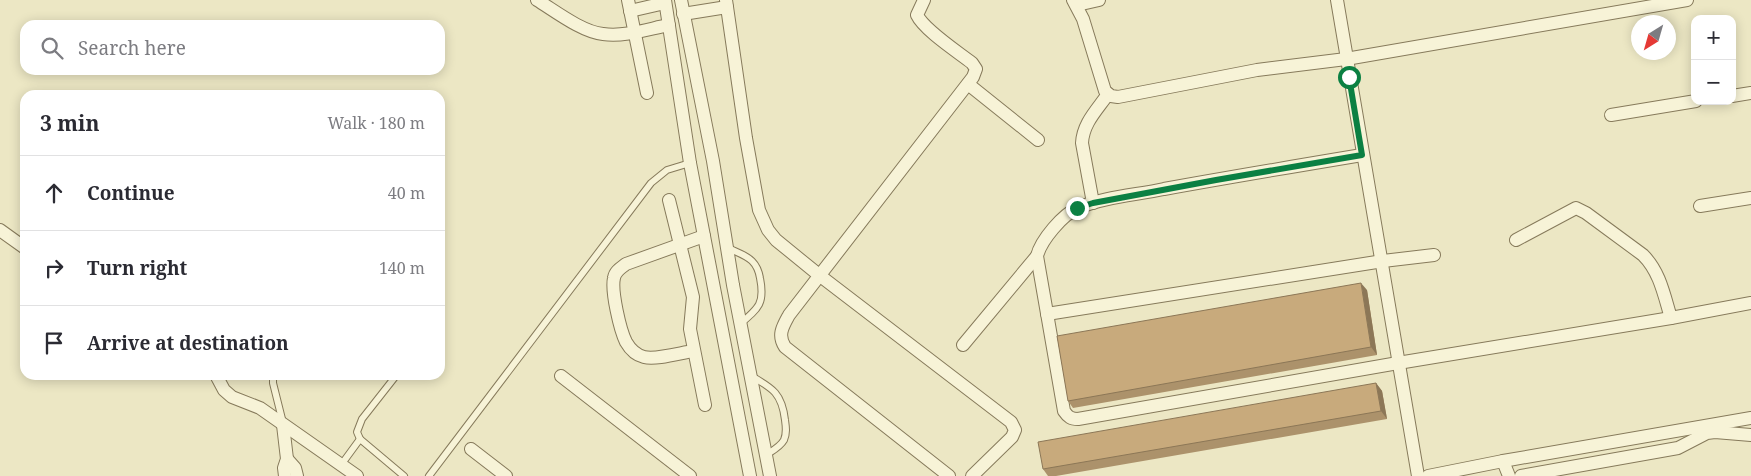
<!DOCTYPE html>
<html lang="en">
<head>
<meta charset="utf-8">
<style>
	:root { --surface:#fff; --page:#f2f2f3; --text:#2b2b33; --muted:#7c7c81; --line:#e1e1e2 }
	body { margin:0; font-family:"Noto Serif",serif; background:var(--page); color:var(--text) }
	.controls { position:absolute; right:15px; top:15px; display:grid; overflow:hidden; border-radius:10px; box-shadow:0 2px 12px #0003 }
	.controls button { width:45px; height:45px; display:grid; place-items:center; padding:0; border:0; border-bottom:1px solid var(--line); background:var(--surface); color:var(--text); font:25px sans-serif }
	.compass { position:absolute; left:1631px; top:15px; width:45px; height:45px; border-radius:50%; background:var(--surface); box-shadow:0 2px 12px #0003; rotate:217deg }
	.stop { position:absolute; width:15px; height:15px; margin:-11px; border:4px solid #0b8043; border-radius:50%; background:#fff }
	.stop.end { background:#0b8043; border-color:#fff; box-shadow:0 1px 5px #0008 }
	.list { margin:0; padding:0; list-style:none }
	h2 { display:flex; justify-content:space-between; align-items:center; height:65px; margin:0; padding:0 20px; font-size:21px }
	h2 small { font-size:16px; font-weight:400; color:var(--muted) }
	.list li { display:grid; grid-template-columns:32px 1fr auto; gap:15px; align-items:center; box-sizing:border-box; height:75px; padding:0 20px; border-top:1px solid var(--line) }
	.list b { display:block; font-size:19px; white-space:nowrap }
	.list em { font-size:16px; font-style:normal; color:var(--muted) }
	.icon { flex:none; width:28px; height:28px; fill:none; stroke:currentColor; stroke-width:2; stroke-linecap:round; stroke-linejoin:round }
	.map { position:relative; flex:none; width:1751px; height:476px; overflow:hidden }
	.search { position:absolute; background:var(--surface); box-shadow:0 2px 12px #0003; left:20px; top:20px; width:425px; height:55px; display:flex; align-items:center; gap:12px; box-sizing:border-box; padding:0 18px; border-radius:15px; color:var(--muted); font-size:19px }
	.panel { position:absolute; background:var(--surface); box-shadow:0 2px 12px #0003; left:20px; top:90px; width:425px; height:290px; border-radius:15px }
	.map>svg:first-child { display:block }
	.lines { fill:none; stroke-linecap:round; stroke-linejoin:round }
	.service-casing { stroke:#867a5b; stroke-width:8 }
	.minor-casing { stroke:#867a5b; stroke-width:14 }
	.service { stroke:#f7f3d7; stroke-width:6 }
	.minor { stroke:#f7f3d7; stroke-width:12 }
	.wall { fill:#ac926b }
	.shaded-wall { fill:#8c7757 }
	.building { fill:#c8aa7c; stroke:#8c7757 }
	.route { stroke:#0b8043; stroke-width:6 }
</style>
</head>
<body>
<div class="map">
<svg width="1751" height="476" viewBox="0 0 1751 476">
	<rect width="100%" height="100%" fill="#ece7c4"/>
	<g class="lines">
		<g class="service-casing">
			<g id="service">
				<path d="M728,248C736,252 746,255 752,261C757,266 759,272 760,278C765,303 759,308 740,324"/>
				<polyline points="273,375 273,383 283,423"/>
				<path d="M751,376C773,388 782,394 785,420C786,427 787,433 784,440C780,447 772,451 766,455"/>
				<polyline points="360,439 357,432 362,419 395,377"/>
				<polyline points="341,465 360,439 404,476"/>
				<polyline points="429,476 651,183 667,170 690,163"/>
			</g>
		</g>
		<g class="minor-casing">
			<g id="minor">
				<path d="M537,0C555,11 582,32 603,34C625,37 648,29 669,25"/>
				<polyline points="628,0 647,93"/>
				<polyline points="665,0 690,163 750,476"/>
				<polyline points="681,0 713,161 733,285 770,476"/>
				<polyline points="726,0 746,138 759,210 768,230 776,240 819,275 1011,422 1015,430 1012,437 972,476"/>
				<path d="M924,0L917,15C924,30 958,52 972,63L976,69L973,77L789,315C783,326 777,335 785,347L949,476"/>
				<polyline points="1073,0 1083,19 1105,91 1111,96 1118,97 1257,70 1346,59 1687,0"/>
				<polyline points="1337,0 1418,476"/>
				<polyline points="1077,5 1099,0"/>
				<polyline points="630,11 665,3"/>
				<polyline points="683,14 727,7"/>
				<polyline points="968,84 1038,140"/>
				<polyline points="1732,96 1751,93"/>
				<polyline points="1611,115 1696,101"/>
				<path d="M1362,155C1296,166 1230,177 1164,189C1136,195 1104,197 1078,208C1063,214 1041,240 1037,256L1064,411C1068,417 1071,419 1078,419L1398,363L1671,318"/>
				<polyline points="669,200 693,297 690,329 705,405"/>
				<path d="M1093,203L1082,143C1083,123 1097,110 1108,94"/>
				<polyline points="1700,206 1751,198"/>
				<polyline points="0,230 25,248"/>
				<path d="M1516,240L1576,208L1586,213L1643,255C1660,272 1664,295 1671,318L1751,303"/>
				<polyline points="1047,314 1383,261 1434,255"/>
				<polyline points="963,345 1037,256"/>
				<path d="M693,351C680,353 656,360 644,357C636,355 630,349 626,342C620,330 611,291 614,278C615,271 621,268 626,264L704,236"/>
				<polyline points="216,375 224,390 232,397 260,408 357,476"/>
				<polyline points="561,376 690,476"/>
				<polyline points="283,425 287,459 284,468 285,476"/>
				<polyline points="471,449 506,476"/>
				<polyline points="287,459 295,468 297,476"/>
				<polyline points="1503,461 1509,476"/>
				<polyline points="1428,476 1503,461 1751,418"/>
				<polyline points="1521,476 1678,448 1707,433 1715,432 1751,435"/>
			</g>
		</g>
		<use href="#service" class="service"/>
		<use href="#minor" class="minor"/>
	</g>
	<g class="wall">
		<polygon points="1367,290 1377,355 1073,408 1068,401"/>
		<polygon points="1376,383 1382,391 1387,419 1056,476 1048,476 1043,469"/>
	</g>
	<g class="shaded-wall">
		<polygon points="1361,283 1367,290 1377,355 1371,347"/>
		<polygon points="1376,383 1382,391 1387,419 1381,411"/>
	</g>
	<g class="building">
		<polygon points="1361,283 1371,347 1068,401 1057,336"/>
		<polygon points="1376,383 1381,411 1043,469 1038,442"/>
	</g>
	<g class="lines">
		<polyline class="route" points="1077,208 1093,203 1216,180 1362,155 1349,77"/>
	</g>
</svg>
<div class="controls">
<button>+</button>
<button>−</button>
</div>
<svg class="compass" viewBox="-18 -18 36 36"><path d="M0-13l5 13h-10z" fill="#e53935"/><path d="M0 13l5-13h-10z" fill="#7c7c81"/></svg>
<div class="stop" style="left:1349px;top:77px"></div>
<div class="stop end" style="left:1077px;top:208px"></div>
<div class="search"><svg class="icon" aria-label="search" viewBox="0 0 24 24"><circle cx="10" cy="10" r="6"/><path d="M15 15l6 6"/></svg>Search here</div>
<section class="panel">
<h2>3 min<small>Walk · 180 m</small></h2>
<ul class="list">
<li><svg class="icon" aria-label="ahead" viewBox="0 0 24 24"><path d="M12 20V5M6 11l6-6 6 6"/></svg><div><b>Continue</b></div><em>40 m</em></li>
<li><svg class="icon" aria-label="right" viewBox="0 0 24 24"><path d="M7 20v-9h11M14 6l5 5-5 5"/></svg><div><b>Turn right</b></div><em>140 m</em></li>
<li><svg class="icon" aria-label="arrive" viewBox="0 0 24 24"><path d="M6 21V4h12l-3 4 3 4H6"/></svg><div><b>Arrive at destination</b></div></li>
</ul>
</section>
</div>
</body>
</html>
